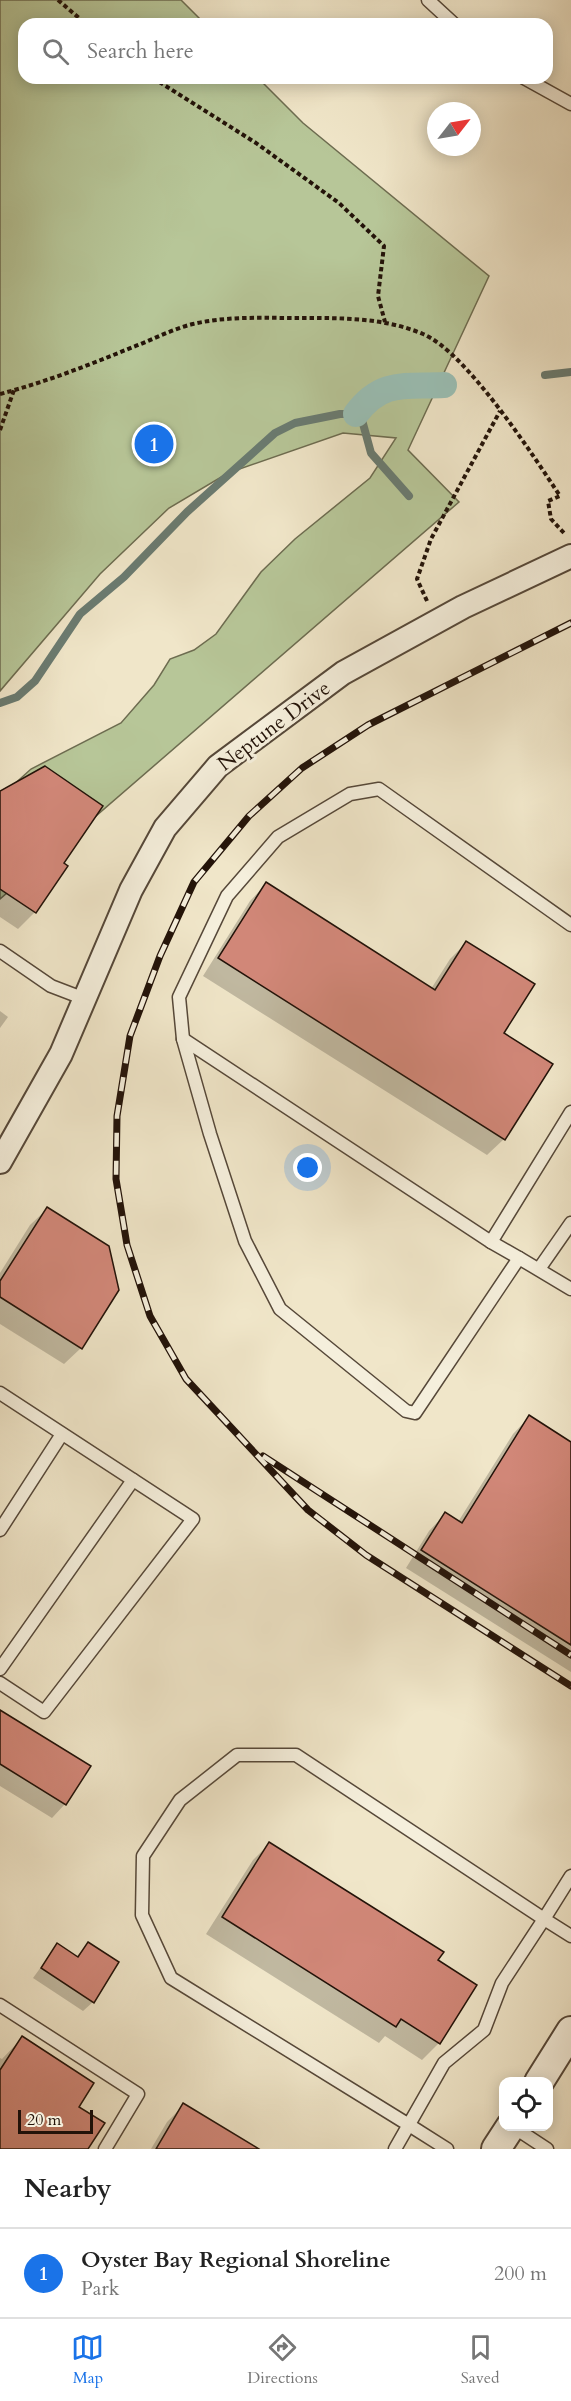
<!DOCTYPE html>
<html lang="en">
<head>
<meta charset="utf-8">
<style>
	:root { --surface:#fff; --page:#f6f6f6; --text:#222; --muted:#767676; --line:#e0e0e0; --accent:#1a73e8 }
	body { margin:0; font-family:Cardo,serif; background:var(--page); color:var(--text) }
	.controls { position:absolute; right:18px; bottom:18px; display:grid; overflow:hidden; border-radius:12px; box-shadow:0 3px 15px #0003 }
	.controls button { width:54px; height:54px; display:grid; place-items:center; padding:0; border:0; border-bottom:2px solid var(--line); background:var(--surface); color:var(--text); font:30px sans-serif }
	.compass { position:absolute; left:427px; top:102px; width:54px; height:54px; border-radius:50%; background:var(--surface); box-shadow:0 3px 15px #0003; rotate:59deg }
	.scale { position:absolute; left:18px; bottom:15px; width:75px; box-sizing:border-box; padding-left:6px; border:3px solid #231309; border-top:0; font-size:16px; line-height:21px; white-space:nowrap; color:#231309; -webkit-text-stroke:4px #f5efdc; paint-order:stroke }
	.you { position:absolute; left:308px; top:1168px; width:21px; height:21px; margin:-15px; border:4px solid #fff; border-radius:50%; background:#1a73e8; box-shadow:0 0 0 9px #1a73e833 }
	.badge { display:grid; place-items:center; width:39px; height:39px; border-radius:50%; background:var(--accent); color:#fff; font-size:20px; font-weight:700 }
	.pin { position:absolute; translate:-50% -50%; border:3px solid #fff; box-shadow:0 2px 6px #0006 }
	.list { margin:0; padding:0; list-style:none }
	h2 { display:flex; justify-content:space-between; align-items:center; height:78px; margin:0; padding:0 24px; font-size:26px }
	h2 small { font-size:20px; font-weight:400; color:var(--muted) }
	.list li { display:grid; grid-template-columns:39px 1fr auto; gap:18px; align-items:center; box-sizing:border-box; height:90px; padding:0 24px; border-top:2px solid var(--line) }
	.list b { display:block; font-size:22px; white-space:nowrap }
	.list p { margin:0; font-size:20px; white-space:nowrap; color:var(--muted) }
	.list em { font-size:20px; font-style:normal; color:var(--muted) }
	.icon { flex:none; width:33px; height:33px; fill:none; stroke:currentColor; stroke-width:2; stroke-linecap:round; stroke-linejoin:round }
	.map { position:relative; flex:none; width:571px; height:2149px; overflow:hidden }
	.search { position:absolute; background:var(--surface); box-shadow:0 3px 15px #0003; left:18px; right:18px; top:18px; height:66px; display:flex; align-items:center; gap:15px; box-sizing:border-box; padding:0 21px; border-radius:18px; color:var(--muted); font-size:22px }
	.sheet { height:168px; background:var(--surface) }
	nav { display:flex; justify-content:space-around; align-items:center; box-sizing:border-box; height:84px; border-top:2px solid var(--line); background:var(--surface); font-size:16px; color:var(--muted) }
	nav a { display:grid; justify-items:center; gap:3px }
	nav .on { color:var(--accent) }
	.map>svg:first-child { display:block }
	.green { fill:#b7c698; stroke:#6d6c50; stroke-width:1.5 }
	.shadow { fill:#0003 }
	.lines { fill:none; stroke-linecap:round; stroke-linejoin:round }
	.stream { stroke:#6a7b71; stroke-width:8 }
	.canal { stroke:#9ac0b6; stroke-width:26 }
	.building { fill:#d18778; stroke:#231309; stroke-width:1.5 }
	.service-casing { stroke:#564839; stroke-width:15 }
	.minor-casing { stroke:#564839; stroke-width:26 }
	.tertiary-casing { stroke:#564839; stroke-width:32 }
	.path { stroke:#231309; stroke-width:4; stroke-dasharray:4.5 3; stroke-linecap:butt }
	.service { stroke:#f5efdc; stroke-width:12 }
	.minor { stroke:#f5efdc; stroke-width:22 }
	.tertiary { stroke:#f5efdc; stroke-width:28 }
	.rail-casing { stroke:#231309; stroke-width:7 }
	.rail { stroke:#f5efdc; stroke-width:4.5; stroke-dasharray:14; stroke-linecap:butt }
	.labels { text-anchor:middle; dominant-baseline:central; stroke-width:6; stroke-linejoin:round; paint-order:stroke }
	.street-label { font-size:21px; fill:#231309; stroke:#f5efdc }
</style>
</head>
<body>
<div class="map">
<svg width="571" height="2149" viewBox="0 0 571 2149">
	<rect width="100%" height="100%" fill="#f0e6c9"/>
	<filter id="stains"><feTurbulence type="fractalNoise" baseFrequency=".00333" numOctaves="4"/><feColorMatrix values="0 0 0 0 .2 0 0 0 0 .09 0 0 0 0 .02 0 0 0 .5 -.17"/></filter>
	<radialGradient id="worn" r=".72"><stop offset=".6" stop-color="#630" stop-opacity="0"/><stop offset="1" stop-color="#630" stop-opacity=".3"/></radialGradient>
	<polygon class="green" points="0,0 181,0 205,24 24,24 24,78 258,78 303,123 489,276 408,450 459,502 0,899 0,797 31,769 121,723 154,685 170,659 194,650 216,634 261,572 295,539 370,478 396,438 343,433 228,473 169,508 100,574 0,691"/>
	<g class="shadow">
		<polygon points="0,793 66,867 35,912 18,929 0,917"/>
		<polygon points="266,884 431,989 450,959 466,943 502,1034 504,1139 487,1155 203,976 250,901"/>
		<polygon points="0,1011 8,1017 0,1028"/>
		<polygon points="47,1209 81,1348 64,1364 0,1324 0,1273 30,1225"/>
		<polygon points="529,1417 571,1444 571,1672 406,1568 429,1531 445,1514 458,1522 513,1434"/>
		<polygon points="0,1712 65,1804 52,1818 0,1786"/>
		<polygon points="269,1844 436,1961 439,2043 422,2060 385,2036 379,2043 206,1934 253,1860"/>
		<polygon points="88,1944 93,2002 83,2011 33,1978 57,1945 76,1957"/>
		<polygon points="22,2038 77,2107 86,2149 0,2149 0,2058 2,2059"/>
		<polygon points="184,2105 256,2149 151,2149 167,2122"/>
	</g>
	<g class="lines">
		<g class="stream">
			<polyline points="545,375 571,372"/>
			<polyline points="0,703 17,697 35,681 80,614 124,577 187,512 275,433 295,423 340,414 356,414 362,420 371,453 409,496"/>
		</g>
		<path class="canal" d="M356,414C382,379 406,387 444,385"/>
	</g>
	<g class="building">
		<polygon points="45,766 103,806 64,863 68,866 36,913 0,889 0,791"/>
		<polygon points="266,882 435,990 466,941 535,984 504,1033 553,1064 505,1140 218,958"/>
		<polygon points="47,1207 109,1246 119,1290 82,1349 0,1297 0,1281"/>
		<polygon points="529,1415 571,1442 571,1645 421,1550 445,1512 462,1523"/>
		<polygon points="0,1710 91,1766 66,1805 0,1764"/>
		<polygon points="269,1842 444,1952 438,1960 477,1985 440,2044 401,2019 396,2027 222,1917"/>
		<polygon points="88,1942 119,1962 94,2003 41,1968 57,1943 78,1957"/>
		<polygon points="22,2036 94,2083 79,2107 105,2123 88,2149 0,2149 0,2070"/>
		<polygon points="183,2103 259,2149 156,2149"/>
	</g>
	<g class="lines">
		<g class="service-casing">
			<g id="service">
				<polyline points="428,0 454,24"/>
				<polyline points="524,78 571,104"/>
				<polyline points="571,925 379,789 350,794 278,837 227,896 179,997 183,1039 210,1134 245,1241 280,1309 406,1411 415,1413 519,1258 571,1289"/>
				<polyline points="0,951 51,986 85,999"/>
				<polyline points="183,1039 491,1242"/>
				<polyline points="519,1258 491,1242 571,1112"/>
				<polyline points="539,1269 571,1223"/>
				<polyline points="0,1393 193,1519 44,1712 0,1683"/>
				<polyline points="0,1530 62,1434"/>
				<polyline points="0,1669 133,1480"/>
				<polyline points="571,1876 544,1919 571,1936"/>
				<polyline points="0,2005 138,2094 105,2149"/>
				<polyline points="512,2126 547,2149"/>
				<polyline points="395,2149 444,2063 484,2030 502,1983 544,1919 296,1755 237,1755 180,1800 143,1856 142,1915 171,1978 409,2125 447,2149"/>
			</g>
		</g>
		<g class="minor-casing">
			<polyline id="minor" points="0,1162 61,1054 131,890 165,828 218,766 343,673 463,607 571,556"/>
		</g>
		<g class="tertiary-casing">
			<g id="tertiary">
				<polyline points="539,2082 571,2031"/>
				<polyline points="496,2149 511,2126"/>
			</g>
		</g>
		<g class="path">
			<polyline points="58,0 86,24"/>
			<polyline points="153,78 256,143 339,203 384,246 378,296 385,322"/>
			<path d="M0,394C46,382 89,365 133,347C152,340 172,329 193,324C227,316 262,318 297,318C339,318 383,317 423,334C466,352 533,455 560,496L548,501L551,519L564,533"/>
			<polyline points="0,430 14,390"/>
			<polyline points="427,601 417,579 431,539 500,411"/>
		</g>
		<use href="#service" class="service"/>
		<use href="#minor" class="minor"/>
		<use href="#tertiary" class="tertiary"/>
		<g class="rail-casing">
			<g id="rail">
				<polyline points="571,623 368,725 302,768 249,816 194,882 160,956 130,1036 117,1116 116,1179 127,1245 150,1316 186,1379 308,1510 366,1555 571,1686"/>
				<polyline points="263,1456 571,1655"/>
			</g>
		</g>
		<use href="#rail" class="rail"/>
	</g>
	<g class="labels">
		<g class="street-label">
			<text transform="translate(274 726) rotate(-37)">Neptune Drive</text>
		</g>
	</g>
	<rect width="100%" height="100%" filter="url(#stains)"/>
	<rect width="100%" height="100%" fill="url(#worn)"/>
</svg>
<div class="controls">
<button><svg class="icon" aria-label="locate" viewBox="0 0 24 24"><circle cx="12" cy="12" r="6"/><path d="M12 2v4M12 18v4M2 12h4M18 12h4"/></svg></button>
</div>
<svg class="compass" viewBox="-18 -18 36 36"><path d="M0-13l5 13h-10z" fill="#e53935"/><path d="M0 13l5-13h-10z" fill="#767676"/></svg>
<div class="scale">20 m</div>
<div class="you"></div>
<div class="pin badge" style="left:154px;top:444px">1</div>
<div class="search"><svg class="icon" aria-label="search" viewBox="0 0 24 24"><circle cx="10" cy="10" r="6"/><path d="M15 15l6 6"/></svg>Search here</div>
</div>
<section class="sheet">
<h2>Nearby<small></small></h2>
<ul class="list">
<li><span class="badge">1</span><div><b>Oyster Bay Regional Shoreline</b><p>Park</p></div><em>200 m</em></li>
</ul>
</section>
<nav>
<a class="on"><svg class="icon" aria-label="map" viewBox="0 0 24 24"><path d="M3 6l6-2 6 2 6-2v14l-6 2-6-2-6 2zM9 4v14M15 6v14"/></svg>Map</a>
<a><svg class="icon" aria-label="directions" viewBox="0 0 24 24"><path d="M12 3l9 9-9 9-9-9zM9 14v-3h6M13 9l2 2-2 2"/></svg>Directions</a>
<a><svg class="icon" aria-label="saved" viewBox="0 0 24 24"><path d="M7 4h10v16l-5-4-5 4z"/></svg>Saved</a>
</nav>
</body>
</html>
